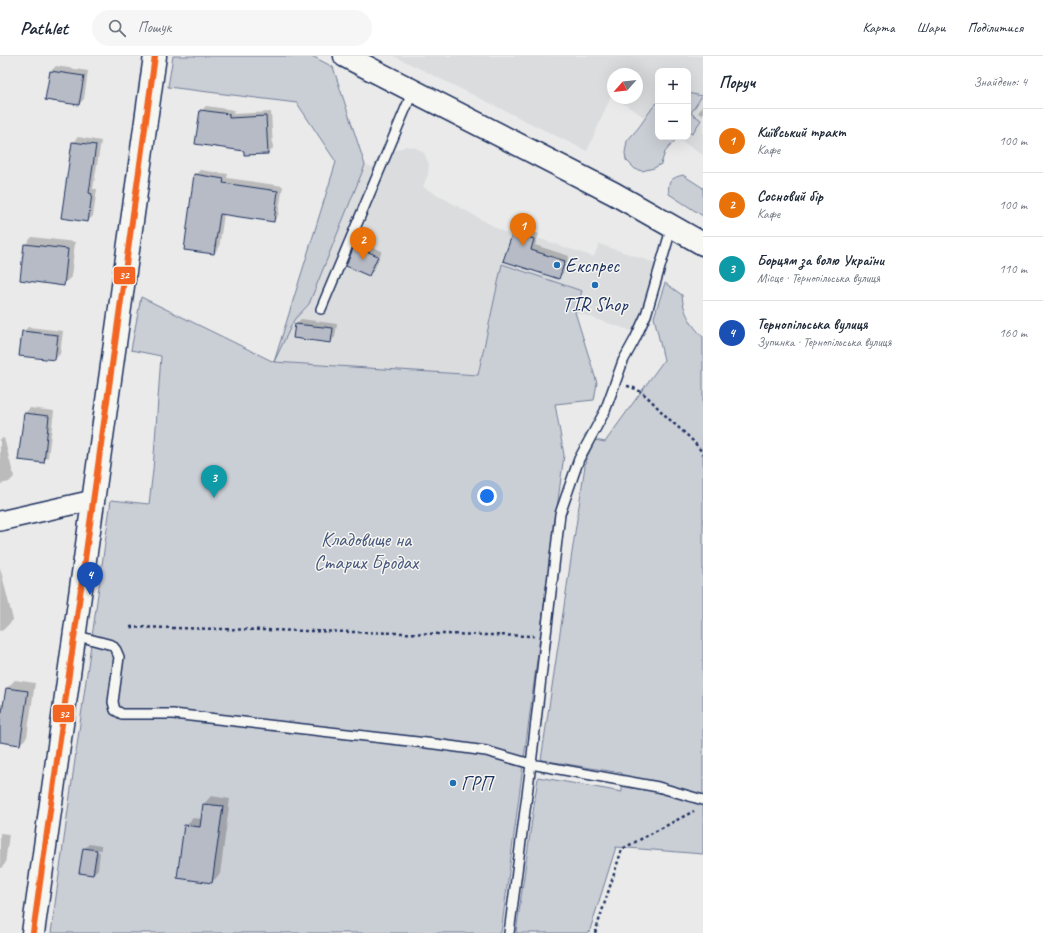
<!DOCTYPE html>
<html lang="uk">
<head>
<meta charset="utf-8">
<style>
	:root { --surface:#fff; --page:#f6f6f7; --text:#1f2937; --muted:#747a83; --line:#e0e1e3; --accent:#1a73e8 }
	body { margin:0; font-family:Caveat,sans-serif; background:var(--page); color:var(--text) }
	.controls { position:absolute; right:12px; top:12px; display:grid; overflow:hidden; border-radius:8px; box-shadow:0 4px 16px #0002 }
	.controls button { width:36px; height:36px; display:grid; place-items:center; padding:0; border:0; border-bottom:1px solid var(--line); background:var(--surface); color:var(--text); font:20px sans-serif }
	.compass { position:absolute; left:607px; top:12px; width:36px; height:36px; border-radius:50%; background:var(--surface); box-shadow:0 4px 16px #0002; rotate:243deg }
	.you { position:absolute; left:487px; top:440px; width:14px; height:14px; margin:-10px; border:3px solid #fff; border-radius:50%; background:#1a73e8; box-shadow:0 0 0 6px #1a73e833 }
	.badge { display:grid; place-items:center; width:26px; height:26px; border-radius:50%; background:var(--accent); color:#fff; font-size:13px; font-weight:700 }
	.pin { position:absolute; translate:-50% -33px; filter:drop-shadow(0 1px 2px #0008) }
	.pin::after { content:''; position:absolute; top:21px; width:14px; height:12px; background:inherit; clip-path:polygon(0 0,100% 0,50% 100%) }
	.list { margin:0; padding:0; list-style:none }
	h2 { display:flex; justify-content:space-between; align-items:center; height:52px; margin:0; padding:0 16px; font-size:17px }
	h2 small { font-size:13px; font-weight:400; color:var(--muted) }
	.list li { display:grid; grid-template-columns:26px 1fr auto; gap:12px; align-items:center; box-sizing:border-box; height:64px; padding:0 16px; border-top:1px solid var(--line) }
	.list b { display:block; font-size:15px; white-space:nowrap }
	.list p { margin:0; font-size:13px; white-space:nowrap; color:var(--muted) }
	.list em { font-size:13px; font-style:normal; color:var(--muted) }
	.icon { flex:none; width:22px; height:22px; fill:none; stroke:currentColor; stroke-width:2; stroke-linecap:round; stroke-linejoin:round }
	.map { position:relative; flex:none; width:703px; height:877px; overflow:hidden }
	header { display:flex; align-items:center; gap:24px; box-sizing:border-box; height:56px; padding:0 20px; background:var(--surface); border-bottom:1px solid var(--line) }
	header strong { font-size:19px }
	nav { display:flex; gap:22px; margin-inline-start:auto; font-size:14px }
	.search { width:280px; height:36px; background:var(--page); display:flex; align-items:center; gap:10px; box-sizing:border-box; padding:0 14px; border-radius:22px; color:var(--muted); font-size:15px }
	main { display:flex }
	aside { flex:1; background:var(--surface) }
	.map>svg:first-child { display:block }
	.built { fill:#dadcde }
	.green { fill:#caced5; stroke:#727e9a }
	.shadow { fill:#0003 }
	.building { fill:#b6bbc6; stroke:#1b2f5e }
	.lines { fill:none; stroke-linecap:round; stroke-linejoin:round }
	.service-casing { stroke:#1b2f5e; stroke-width:12 }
	.minor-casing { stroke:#1b2f5e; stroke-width:22 }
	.secondary-casing { stroke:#1b2f5e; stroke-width:25 }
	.trunk-casing { stroke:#1b2f5e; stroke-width:25 }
	.path { stroke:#1b2f5e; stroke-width:2.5; stroke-dasharray:3 3; stroke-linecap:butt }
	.service { stroke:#f6f6f2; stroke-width:9 }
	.minor { stroke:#f6f6f2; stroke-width:19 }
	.secondary { stroke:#f6f6f2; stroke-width:22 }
	.trunk { stroke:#f6f6f2; stroke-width:22 }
	.bus-1-casing { stroke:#f6f6f2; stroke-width:9 }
	.bus-1 { stroke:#f26522; stroke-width:6 }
	.poi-dot { fill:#1f6fb2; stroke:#f6f6f2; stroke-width:1.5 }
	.labels { text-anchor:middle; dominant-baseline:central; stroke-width:3; stroke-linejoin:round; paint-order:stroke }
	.poi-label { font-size:20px; fill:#1b2f5e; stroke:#f6f6f2; text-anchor:start }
	.park-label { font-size:20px; fill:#47577c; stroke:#f6f6f2 }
	.line-badge { stroke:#f6f6f2; stroke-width:1.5 }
	.badge-label { font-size:11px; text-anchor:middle; font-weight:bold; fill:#fff }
</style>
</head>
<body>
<header>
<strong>Pathlet</strong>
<div class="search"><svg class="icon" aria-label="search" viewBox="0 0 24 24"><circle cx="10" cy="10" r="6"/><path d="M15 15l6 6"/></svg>Пошук</div>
<nav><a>Карта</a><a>Шари</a><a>Поділитися</a></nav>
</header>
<main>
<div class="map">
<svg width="703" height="877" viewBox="0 0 703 877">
	<rect width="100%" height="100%" fill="#e9eae9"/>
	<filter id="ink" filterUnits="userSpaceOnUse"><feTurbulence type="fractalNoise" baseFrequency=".025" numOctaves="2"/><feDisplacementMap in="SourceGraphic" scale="8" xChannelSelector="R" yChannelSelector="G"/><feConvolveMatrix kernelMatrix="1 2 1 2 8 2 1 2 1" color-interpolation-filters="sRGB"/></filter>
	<g filter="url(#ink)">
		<g class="built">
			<polygon points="394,0 703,0 703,99 675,81 688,81 688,15 658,15 658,70 615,42 637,42 637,18 613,18 613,41 611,40 587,95"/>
			<polygon points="407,90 416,92 424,97 429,108 428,118 423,131 511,180 513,174 594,201 599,188 658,208 635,276 575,256 582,235 502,208 478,319 274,306 336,106 365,109 386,114 392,97 398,93"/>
		</g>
		<g class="green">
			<polygon points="173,0 312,0 333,11 365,109 309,248 294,264 274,306 478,319 502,208 582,235 575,256 597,327 594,344 555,348 564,399 501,877 51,877 111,444 149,448 153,414 161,300 131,294 141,241 274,306 336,106 297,47 168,31"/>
			<polygon points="688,37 702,40 691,57 701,64 692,78 688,76"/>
			<polygon points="658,46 658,81 678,81 665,96 661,108 654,112 642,115 635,113 626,104 625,97 627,85 639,71 653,51"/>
			<path d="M683,119L703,132V160L669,138C667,125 671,122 683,119Z"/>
			<path d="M665,227L682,239C683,256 691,269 703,281V798L616,791L589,877H516L538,721L622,736V717L541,704L586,403L595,384L605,386L664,304L654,261Z"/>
		</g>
		<g class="shadow">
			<polygon points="56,10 88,15 84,43 79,48 51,15"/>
			<polygon points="703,49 703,60 698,57"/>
			<polygon points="206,50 234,54 233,58 271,56 273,92 268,97 245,98 244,94 201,55"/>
			<polygon points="78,81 101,85 93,133 97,133 93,160 88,165 73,86"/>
			<polygon points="200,114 228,118 227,122 283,130 278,160 273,165 224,158 219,192 214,197 195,119"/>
			<polygon points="519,172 539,178 535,189 569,200 563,217 558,222 505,204 514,176"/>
			<polygon points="32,181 75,186 71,221 63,229 25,189"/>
			<polygon points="360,186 382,195 374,214 369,219 355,190"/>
			<polygon points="301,263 337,268 335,281 330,286 296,268"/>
			<polygon points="28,271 63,275 60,298 55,303 23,276"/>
			<polygon points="30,352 54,355 48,401 43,406 25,357"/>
			<polygon points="4,382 14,421 9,426 0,428 0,383"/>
			<polygon points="0,511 13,564 3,574 0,575"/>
			<polygon points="15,624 35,627 27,681 20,688 0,685 0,648 5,648 7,632"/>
			<polygon points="211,740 230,743 220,818 212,826 185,770 193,762 202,763 204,748"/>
			<polygon points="0,777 9,778 5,808 0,813"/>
			<polygon points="89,788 101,790 101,794 86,792 86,794 100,796 98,813 93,818 84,793"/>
		</g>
		<g class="building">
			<polygon points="50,15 84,20 79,49 45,44"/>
			<polygon points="200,54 229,58 229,62 266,60 268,98 244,99 244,95 195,88"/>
			<polygon points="72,86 96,89 89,137 92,138 88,166 61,162"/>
			<polygon points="194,118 224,123 223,127 278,135 274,166 220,158 214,198 184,194"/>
			<polygon points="513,176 534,183 531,194 565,205 559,223 503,205"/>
			<polygon points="24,188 68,193 64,230 20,224"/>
			<polygon points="354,190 378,200 369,220 346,210"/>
			<polygon points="295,268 333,272 331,287 293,282"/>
			<polygon points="22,275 58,279 55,304 19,300"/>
			<polygon points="24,357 49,360 44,407 18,404"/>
			<polygon points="6,632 28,635 20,689 0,686 0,656 2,656"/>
			<polygon points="203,748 223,750 212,827 177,822 184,769 200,771"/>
			<polygon points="83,792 97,794 93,819 79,817"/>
		</g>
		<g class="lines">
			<g class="service-casing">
				<g id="service">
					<polyline points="321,253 413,35"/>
					<polyline points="74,579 112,589 116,594 119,601 113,646 115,654 122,658 173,658 435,688 486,695 531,708 560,458 579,403 605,355 623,305 635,283 646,259 672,170"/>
					<polyline points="509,877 531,708 658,731 703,744"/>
				</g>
			</g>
			<g class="minor-casing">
				<polyline id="minor" points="0,465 93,444"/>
			</g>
			<g class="secondary-casing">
				<polyline id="secondary" points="33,877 155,0"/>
			</g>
			<g class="trunk-casing">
				<polyline id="trunk" points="345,0 613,137 703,188"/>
			</g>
			<g class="path">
				<path d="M627,330C645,334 653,348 666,360C679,373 694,383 703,398"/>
				<polyline points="130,571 534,580"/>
				<polyline points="595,877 622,793 694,755"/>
			</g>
			<use href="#service" class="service"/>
			<use href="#minor" class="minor"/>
			<use href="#secondary" class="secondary"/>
			<use href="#trunk" class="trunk"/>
			<g class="bus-1-casing">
				<polyline id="bus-1" points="33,877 155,0"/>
			</g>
			<use href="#bus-1" class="bus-1"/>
		</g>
	</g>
	<g class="poi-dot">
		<circle cx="557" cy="209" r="4"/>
		<circle cx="595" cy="229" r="4"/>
		<circle cx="453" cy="727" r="4"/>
	</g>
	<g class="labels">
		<g class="poi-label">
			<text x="565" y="209">Експрес</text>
			<text x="595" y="248" text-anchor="middle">TIR Shop</text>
			<text x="461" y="727">ГРП</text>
		</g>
		<g class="park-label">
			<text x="366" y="483">Кладовище на<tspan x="366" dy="23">Старих Бродах</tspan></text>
		</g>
	</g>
	<g class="line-badge">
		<rect x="113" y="210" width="23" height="19" rx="4" fill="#f26522"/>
		<rect x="52" y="648" width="23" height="19" rx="4" fill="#f26522"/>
	</g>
	<g class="badge-label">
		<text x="124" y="223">32</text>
		<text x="64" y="662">32</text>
	</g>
</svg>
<div class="controls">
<button>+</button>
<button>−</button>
</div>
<svg class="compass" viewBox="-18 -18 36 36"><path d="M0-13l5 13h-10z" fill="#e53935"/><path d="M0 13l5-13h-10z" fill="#747a83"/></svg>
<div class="you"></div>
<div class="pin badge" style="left:523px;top:190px;background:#e8710a">1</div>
<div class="pin badge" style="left:363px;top:204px;background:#e8710a">2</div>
<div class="pin badge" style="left:214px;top:442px;background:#0f9aa8">3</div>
<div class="pin badge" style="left:90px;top:539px;background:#1a4fb4">4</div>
</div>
<aside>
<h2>Поруч<small>Знайдено: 4</small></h2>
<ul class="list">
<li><span class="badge" style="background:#e8710a">1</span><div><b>Київський тракт</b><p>Кафе</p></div><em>100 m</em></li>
<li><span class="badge" style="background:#e8710a">2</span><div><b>Сосновий бір</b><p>Кафе</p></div><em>100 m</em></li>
<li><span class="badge" style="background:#0f9aa8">3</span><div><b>Борцям за волю України</b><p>Місце · Тернопільська вулиця</p></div><em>110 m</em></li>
<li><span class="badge" style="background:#1a4fb4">4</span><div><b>Тернопільська вулиця</b><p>Зупинка · Тернопільська вулиця</p></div><em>160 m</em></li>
</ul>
</aside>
</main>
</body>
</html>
